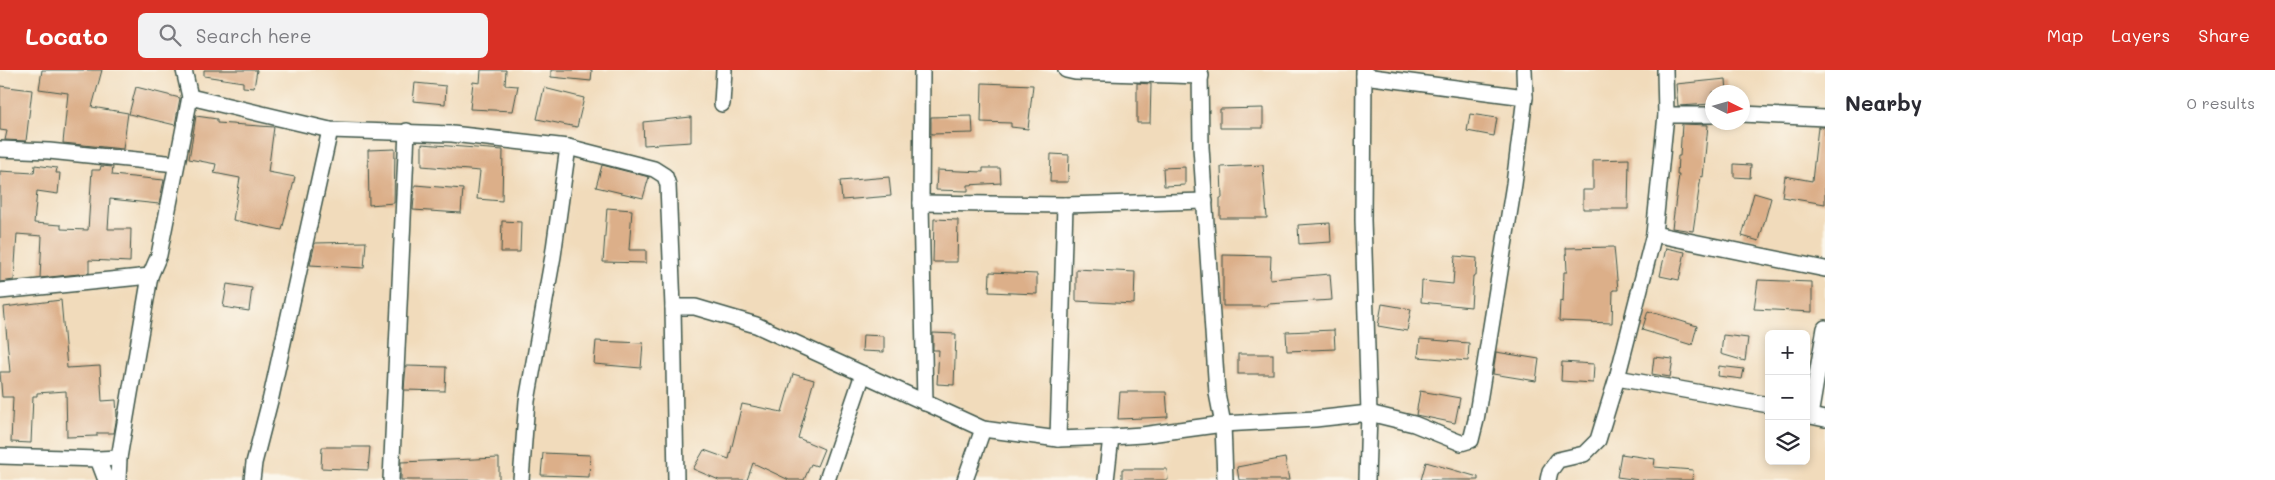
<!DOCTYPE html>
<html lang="en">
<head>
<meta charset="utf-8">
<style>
	:root { --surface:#fff; --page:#f2f2f3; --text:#2b2b33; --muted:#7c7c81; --line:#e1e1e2; --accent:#d93025 }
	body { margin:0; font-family:Mali,sans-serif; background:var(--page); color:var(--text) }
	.controls { position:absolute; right:15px; bottom:15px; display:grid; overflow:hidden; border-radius:8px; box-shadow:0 2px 8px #0003 }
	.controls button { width:45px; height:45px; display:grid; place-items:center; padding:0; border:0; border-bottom:1px solid var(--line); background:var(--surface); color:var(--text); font:25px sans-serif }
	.compass { position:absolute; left:1705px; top:15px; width:45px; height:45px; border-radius:50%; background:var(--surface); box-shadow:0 2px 8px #0003; rotate:95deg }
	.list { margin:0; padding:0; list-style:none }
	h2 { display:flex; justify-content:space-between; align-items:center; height:65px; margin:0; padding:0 20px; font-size:21px }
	h2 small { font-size:16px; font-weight:400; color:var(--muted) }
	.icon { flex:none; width:28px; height:28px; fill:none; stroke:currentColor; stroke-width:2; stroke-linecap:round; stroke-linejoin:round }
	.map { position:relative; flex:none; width:1825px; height:410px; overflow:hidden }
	header { display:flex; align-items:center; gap:30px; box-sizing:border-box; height:70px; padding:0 25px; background:var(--accent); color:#fff }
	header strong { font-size:24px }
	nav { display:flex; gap:28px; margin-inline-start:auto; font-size:18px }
	.search { width:350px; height:45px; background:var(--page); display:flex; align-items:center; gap:12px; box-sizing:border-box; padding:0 18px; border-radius:8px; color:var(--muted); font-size:19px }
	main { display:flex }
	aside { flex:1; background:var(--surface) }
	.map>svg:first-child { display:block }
	.building { fill:#dcaf89 }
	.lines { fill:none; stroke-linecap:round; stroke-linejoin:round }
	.minor-casing { stroke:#3e5548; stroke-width:18 }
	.minor { stroke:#fff; stroke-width:15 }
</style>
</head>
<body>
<header>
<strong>Locato</strong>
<div class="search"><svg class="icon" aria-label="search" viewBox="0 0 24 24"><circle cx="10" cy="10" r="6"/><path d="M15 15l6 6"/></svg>Search here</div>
<nav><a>Map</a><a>Layers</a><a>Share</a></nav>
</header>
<main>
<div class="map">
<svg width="1825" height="410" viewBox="0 0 1825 410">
	<rect width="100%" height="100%" fill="#fbf7ec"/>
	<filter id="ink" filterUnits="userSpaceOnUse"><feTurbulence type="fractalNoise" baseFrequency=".02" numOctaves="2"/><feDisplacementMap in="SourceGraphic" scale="10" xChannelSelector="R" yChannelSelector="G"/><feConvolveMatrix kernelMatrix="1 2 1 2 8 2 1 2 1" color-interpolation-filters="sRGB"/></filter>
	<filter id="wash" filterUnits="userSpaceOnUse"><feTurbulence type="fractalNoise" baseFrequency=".0096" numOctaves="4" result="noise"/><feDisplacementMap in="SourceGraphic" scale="20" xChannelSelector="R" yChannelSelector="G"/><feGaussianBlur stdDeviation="1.12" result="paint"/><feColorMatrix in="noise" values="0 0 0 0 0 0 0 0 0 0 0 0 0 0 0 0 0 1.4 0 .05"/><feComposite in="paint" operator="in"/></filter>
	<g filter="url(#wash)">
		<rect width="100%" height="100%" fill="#f1dbbb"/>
		<g id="blocks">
			<g class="building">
				<polygon points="42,0 102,0 92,37 128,43 123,79 63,73 68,23 39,19"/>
				<polygon points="204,0 257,0 254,18 243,17 243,12 204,6"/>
				<polygon points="481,0 506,0 505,15 518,16 513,41 470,39 473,12 480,13"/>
				<polygon points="551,0 592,0 591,11 551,7"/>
				<polygon points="1726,9 1727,22 1712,22 1712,34 1678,36 1676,14"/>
				<polygon points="415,13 446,16 445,34 413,31"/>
				<polygon points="982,13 1033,15 1028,59 1011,57 1011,53 981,52"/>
				<polygon points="1137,13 1151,14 1150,53 1137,53"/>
				<polygon points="0,16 32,20 26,71 5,70 7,61 0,60"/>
				<polygon points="136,17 180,28 175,55 129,44"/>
				<polygon points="544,18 584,28 577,57 537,49"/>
				<polygon points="1263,38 1263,58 1220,58 1220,39"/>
				<polygon points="1470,44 1497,48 1494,66 1467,61"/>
				<polygon points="196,46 217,49 217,53 274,57 268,102 295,107 282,160 233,150 240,108 214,103 216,94 189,89"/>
				<polygon points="972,46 973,63 931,64 931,47"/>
				<polygon points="691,47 691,72 644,75 643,52"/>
				<polygon points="1682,54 1708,55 1703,107 1701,106 1693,161 1672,158 1679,105 1677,105 1678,86 1680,86"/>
				<polygon points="1818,57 1825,57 1825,134 1782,127 1785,106 1812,111"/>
				<polygon points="422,74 503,80 502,131 477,129 480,101 422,96"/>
				<polygon points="395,79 394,133 369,135 368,80"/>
				<polygon points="1051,84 1069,85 1068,112 1050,112"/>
				<polygon points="1629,89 1628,139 1583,139 1583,120 1593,120 1593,90"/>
				<polygon points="1734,94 1751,95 1750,108 1734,107"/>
				<polygon points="35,95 57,98 56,103 60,103 58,124 37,121 34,153 61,155 61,159 88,160 92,100 100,100 101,96 113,97 112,105 164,110 159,134 110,129 108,159 131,159 130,192 89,190 89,203 40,208 42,166 17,164 14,210 0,212 0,101 34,103"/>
				<polygon points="602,95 649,107 643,128 596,117"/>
				<polygon points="1263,95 1267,148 1220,148 1220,128 1222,128 1221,97"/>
				<polygon points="1185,97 1185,115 1164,116 1163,98"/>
				<polygon points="983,98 1000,98 1001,113 968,115 968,121 936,120 937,100 983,102"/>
				<polygon points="889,107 891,126 842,130 840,111"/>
				<polygon points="415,115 463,119 461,143 413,140"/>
				<polygon points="1754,123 1771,128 1759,171 1742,166"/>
				<polygon points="607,138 632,140 629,180 646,180 646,193 603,192"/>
				<polygon points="934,149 958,150 957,192 933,192"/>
				<polygon points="502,151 521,152 520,182 501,182"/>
				<polygon points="1330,153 1331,172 1299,174 1298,155"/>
				<polygon points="366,172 364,198 310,195 315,173"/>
				<polygon points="1614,177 1618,220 1613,220 1612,253 1559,251 1560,231 1563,232 1564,202 1567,202 1566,178"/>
				<polygon points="1666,178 1685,182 1679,210 1660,206"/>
				<polygon points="1223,185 1271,186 1270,209 1330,204 1332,230 1268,234 1268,236 1223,236"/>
				<polygon points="1455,186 1477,188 1476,206 1473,206 1471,237 1421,232 1422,211 1453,214"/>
				<polygon points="1076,199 1135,202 1134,234 1076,231"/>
				<polygon points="990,202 1037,204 1037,224 989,222"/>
				<polygon points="1758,210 1812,212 1812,242 1754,239"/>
				<polygon points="227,214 252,218 249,241 223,237"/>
				<polygon points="61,230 67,298 100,296 102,331 116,330 117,346 114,363 97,363 97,366 67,367 66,321 37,323 37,326 33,326 31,373 11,372 13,327 2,327 0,302 10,302 4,237"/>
				<polygon points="1382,234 1411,239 1407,261 1378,256"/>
				<polygon points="1648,241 1697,256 1692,275 1642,260"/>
				<polygon points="1334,260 1335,279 1287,281 1286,262"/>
				<polygon points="933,263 956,264 954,315 937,314 939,280 933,280"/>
				<polygon points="863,265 884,266 884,282 862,281"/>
				<polygon points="1723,265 1748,268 1745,291 1721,284"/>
				<polygon points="1420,269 1469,273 1468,291 1418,287"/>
				<polygon points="596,271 643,273 641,298 594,294"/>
				<polygon points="1496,282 1539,289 1536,311 1493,304"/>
				<rect x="1238" y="284" width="35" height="20"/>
				<polygon points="1654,287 1673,289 1670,307 1652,304"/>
				<polygon points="1562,292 1594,294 1593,313 1561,311"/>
				<polygon points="406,296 446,297 445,321 404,320"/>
				<polygon points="1719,296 1744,299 1742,309 1718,306"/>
				<polygon points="793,304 814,310 798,368 824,379 817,396 811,394 804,410 789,410 753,393 747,410 719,410 693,399 704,380 729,389 742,334 782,342"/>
				<polygon points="1420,321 1460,328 1455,353 1416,345"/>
				<polygon points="1120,322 1166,322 1168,347 1118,349"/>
				<polygon points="322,377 370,377 368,400 321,398"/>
				<polygon points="543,383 590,385 589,407 541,405"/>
				<polygon points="1621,384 1655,389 1654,397 1693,400 1692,410 1639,410 1617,407"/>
				<polygon points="499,388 499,410 401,410 401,392"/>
				<polygon points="1285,388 1289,410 1239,410 1237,397"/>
				<polygon points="1426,392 1478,407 1478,410 1421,410"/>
				<polygon points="1122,399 1167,399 1168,410 1122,410"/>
			</g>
		</g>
	</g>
	<g filter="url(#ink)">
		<use href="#blocks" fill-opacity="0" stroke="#3e5548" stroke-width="1"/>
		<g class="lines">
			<g class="minor-casing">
				<g id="minor">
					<polyline points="922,0 921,133 925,333"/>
					<polyline points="1066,0 1075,2 1201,6"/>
					<polyline points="1200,0 1201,77 1217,323 1223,354 1225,410"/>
					<polyline points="1364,0 1363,150 1369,343 1367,410"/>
					<polyline points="1364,6 1525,27"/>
					<polyline points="190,27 330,60 452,64 568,77 654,99 665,106 668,115 673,237 676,410"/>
					<polyline points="722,34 724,0"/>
					<polyline points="1742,44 1825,48"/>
					<polyline points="1666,45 1712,45"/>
					<polyline points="0,79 49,81 176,94"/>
					<polyline points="921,133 1065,135 1205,131"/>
					<polyline points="1654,164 1825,199"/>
					<polyline points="0,221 150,206"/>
					<polyline points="673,237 695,237 756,255 983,359 1058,369 1111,367 1142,365 1223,354 1315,349 1369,343 1414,354 1461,373 1471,370 1476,350 1514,114 1525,27 1524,0"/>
					<polyline points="1617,308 1769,335"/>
					<polyline points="1806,345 1825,349"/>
					<polyline points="1810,346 1825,258"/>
					<polyline points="1058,369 1065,135"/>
					<polyline points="0,386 98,389 119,388"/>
					<polyline points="98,389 106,410"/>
					<polyline points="118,410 119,388 150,206 159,185 190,27 184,0"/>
					<polyline points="252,410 254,393 271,327 330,60"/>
					<polyline points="391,410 407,61"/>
					<polyline points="521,410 527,331 553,186 568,77"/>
					<polyline points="827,410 863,304"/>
					<polyline points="965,410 983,359"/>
					<polyline points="1106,410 1111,367"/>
					<polyline points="1548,410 1550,401 1558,390 1584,384 1598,370 1617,308 1654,164 1666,45 1665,0"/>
				</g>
			</g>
			<use href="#minor" class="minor"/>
		</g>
	</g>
</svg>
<div class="controls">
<button>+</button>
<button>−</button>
<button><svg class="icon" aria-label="layers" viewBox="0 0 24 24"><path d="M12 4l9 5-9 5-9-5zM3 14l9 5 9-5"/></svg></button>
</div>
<svg class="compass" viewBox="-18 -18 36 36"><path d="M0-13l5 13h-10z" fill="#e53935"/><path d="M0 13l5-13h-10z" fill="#7c7c81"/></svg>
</div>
<aside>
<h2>Nearby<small>0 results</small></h2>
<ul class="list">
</ul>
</aside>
</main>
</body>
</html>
